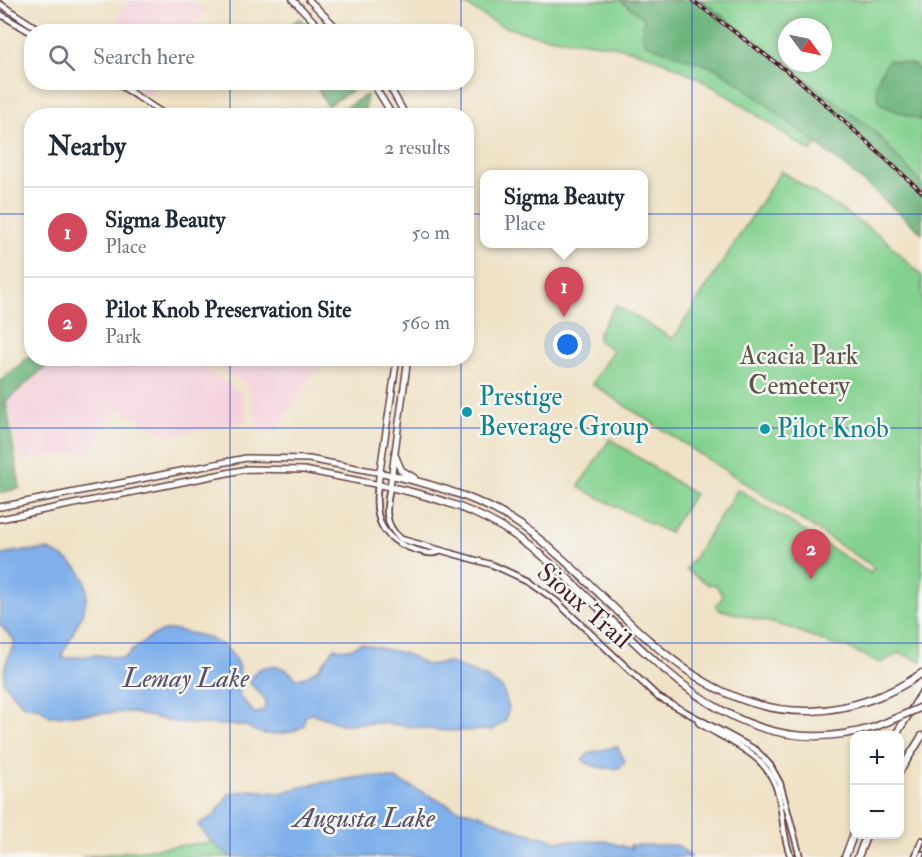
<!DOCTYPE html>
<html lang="en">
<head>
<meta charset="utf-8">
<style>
	:root { --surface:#fff; --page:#f6f6f7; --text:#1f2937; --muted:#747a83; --line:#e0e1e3; --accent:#d1495b }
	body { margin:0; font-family:"IM FELL Double Pica",serif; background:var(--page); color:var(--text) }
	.controls { position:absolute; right:18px; bottom:18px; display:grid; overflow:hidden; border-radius:12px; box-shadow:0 3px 9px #0003 }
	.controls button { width:54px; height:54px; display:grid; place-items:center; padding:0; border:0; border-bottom:2px solid var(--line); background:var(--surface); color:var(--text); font:30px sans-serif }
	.compass { position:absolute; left:778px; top:18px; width:54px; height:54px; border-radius:50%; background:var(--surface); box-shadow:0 3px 9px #0003; rotate:123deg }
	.you { position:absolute; left:568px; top:345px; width:21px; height:21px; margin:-15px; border:4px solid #fff; border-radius:50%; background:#1a73e8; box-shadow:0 0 0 9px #1a73e833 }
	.badge { display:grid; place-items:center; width:39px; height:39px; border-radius:50%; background:var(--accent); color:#fff; font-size:20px; font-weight:700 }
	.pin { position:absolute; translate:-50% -50px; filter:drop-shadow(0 2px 3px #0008) }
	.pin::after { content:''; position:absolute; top:32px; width:21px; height:18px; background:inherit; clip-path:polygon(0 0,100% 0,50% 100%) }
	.popup { position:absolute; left:480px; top:170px; width:168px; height:78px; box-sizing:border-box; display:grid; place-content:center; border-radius:12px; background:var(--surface); filter:drop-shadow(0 2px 4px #0005); font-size:20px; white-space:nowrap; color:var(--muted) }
	.popup b { font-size:22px; color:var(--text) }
	.popup::after { content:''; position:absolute; left:50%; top:100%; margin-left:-12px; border:12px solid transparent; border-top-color:var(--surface) }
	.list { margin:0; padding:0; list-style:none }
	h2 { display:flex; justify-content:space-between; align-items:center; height:78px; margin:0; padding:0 24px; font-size:26px }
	h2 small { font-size:20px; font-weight:400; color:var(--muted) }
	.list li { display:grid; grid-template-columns:39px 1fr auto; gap:18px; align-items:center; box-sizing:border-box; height:90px; padding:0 24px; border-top:2px solid var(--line) }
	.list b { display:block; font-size:22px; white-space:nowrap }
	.list p { margin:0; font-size:20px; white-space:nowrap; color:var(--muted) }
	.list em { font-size:20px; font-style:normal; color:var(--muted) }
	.icon { flex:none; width:33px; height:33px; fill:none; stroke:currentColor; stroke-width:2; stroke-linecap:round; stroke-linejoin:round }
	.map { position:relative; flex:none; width:922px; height:857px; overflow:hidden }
	.search { position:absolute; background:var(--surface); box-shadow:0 3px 9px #0003; left:24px; top:24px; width:450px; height:66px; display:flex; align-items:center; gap:15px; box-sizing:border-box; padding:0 21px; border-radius:24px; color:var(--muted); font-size:22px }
	.panel { position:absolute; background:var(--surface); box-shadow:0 3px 9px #0003; left:24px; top:108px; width:450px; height:258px; border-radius:24px }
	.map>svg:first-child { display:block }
	.built { fill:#f5cfda }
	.green { fill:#83d18f; stroke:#66785d; stroke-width:1.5; fill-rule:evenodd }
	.forest { fill:#6ab37a; stroke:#5a6952; stroke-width:1.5 }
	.water { fill:#80b0eb; stroke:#65688b; stroke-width:1.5 }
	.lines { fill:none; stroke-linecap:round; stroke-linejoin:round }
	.secondary-casing { stroke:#633c42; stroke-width:8 }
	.trunk-casing { stroke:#633c42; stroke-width:8 }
	.motorway-casing { stroke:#633c42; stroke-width:9 }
	.secondary { stroke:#fff; stroke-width:4.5 }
	.trunk { stroke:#fff; stroke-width:5 }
	.motorway { stroke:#fff; stroke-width:6 }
	.rail-casing { stroke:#4a1f2b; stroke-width:4 }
	.rail { stroke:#f6f6f2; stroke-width:1.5; stroke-dasharray:4.5; stroke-linecap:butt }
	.motorway-bridge-casing { stroke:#633c42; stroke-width:9; stroke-linecap:butt }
	.motorway-bridge { stroke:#fff; stroke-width:6 }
	.grid { fill:none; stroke:#1d4ed8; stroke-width:1.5; stroke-opacity:0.55 }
	.culture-dot { fill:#0f9aa8; stroke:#f6f6f2; stroke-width:2 }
	.labels { text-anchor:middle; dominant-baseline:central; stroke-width:5; stroke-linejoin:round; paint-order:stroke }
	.park-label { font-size:26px; fill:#5b5449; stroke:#f6f6f2 }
	.culture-label { font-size:26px; fill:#0d838f; stroke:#f6f6f2; text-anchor:start }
	.street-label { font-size:26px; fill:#4a1f2b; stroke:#f6f6f2 }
	.water-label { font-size:27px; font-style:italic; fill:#5d526e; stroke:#f6f6f2 }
</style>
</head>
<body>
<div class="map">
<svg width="922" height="857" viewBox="0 0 922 857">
	<rect width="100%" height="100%" fill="#f6f6f2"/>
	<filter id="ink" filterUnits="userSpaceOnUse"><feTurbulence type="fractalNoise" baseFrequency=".0167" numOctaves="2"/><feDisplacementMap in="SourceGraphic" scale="12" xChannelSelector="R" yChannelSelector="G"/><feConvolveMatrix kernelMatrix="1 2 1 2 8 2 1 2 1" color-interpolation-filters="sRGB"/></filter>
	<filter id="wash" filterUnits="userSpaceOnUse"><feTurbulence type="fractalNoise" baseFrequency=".008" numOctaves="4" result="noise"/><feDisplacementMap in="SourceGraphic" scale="24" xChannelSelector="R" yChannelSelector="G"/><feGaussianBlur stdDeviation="1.35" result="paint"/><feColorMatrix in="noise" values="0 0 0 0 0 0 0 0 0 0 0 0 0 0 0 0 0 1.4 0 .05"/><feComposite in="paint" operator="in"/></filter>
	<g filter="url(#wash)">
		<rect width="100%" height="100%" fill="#efe2c6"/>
		<g class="built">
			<polygon points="129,0 190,0 205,10 190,31 108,31"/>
			<polygon points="128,83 157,83 149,96"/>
			<polygon points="59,358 190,359 242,393 247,421 166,436 118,409 91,451 21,460 7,401"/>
			<polygon points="204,359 323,359 275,433 259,433 248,386"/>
		</g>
		<g class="green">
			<path d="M459,0H922V188L839,109L811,152C760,118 709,78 650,56C600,37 540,44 494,22C482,16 470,7 459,0ZM787,27H823V63H787Z"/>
			<polygon points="781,171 880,235 922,276 922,662 900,653 880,663 846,647 833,645 791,628 718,609 716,605 723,597 716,585 709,585 686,570 738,489 870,573 874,567 592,384 613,350 598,340 598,334 616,305 673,339"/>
			<polygon points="610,439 694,494 669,533 578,487"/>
			<polygon points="212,842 232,857 82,857"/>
		</g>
		<g class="forest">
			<polygon points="620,0 701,0 873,130 922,184 922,233 847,168 735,80 717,69 646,44 642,34 644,18"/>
			<polygon points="300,18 313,31 290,31 288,26"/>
			<path d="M889,60L914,65L922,72V121L881,105C872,84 877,78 889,60Z"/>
			<polygon points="360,82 362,84 327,106 315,83"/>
			<polygon points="367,95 364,115 332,115"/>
			<polygon points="31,355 32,358 55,359 6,401 20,488 0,493 0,381"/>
		</g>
		<g class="water">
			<path d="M48,550C104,572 89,603 67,645C64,651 62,651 63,658L97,655L124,658C136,647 153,631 171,630C176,629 184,632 189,633C225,639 246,657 239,695L255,714L264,710L266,700L249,682C257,661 284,661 296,679C317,674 322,666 334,648L350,649L361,643C383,651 407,649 425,665L448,662L487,678L503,689L509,708L505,721L492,730L446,731L382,723L341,724L311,713L305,717L304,726C289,735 261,739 247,726L180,723L128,712L50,716L38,707L24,706L4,683L5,666L15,641L0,625V556L17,551Z"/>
			<path d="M617,746L625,761L619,768C607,769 591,768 582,759L590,753Z"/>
			<polygon points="369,776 395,779 457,809 480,814 519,831 558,841 605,841 632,849 630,845 677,845 691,857 232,857 212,842 198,825 215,815 229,794 251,790 280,793 312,784"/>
		</g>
	</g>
	<g filter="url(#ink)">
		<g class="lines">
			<g class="secondary-casing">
				<g id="secondary">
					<polyline points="0,4 43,32"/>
					<polyline points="0,14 32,33"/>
					<polyline points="115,82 167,116"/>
					<path d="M378,484C373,518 381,540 416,550C424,552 431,555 439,552"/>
					<path d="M390,487C386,507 383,525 401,539L493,565L528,581L555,600L658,697L756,750L770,765L780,783L800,857"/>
					<path d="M699,723C732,744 770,754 779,797C783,816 783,839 791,857"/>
					<polyline points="915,857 922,840"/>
					<polyline points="921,857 922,854"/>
				</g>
			</g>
			<g class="trunk-casing">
				<g id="trunk">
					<polyline points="293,0 324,32"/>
					<polyline points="309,0 341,32"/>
					<polyline points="372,82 393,116"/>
					<polyline points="387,82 406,116"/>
					<polyline points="378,484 397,358"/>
					<polyline points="0,507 246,458 309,459 392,475"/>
					<polyline points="0,519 247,469 304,470 390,487 408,358"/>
				</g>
			</g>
			<g class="motorway-casing">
				<g id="motorway">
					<polyline points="395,456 401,470 414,478"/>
					<path d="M392,475C438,486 483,499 522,526C615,592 685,715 812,711C851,709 890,696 922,673"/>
					<path d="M390,487C435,497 478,510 517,537C631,617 712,776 875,727"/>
					<polyline points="895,736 922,693"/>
					<polyline points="900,771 922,736"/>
					<polyline points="845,857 854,833"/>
					<polyline points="858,857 867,834"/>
				</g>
			</g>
			<use href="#secondary" class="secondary"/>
			<use href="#trunk" class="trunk"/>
			<use href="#motorway" class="motorway"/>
			<g class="rail-casing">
				<polyline id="rail" points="692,0 800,81 922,192"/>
			</g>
			<use href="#rail" class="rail"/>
			<g class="motorway-bridge-casing">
				<polyline id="motorway-bridge" points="875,727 922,707"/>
			</g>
			<use href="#motorway-bridge" class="motorway-bridge"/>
		</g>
	</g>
	<path class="grid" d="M230,0V32M461,0V32M692,0V857M230,82V116M461,82V116M0,214H32M466,214H922M230,358V857M461,358V857M0,428H922M0,643H922"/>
	<g class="culture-dot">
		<circle cx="467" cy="412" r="6"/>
		<circle cx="765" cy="429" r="6"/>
	</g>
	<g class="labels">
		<g class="park-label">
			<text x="799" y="356">Acacia Park<tspan x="799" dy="30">Cemetery</tspan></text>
		</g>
		<g class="culture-label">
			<text x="479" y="397">Prestige<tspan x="479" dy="30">Beverage Group</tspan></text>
			<text x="777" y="429">Pilot Knob</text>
		</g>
		<g class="street-label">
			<text transform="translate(584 606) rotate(41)">Sioux Trail</text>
		</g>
		<g class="water-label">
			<text x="186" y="678">Lemay Lake</text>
			<text x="364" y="818">Augusta Lake</text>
		</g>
	</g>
</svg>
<div class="controls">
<button>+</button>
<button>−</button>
</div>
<svg class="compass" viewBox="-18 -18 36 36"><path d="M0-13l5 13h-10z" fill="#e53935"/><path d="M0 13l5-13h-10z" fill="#747a83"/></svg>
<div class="you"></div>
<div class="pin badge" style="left:564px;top:317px">1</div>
<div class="popup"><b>Sigma Beauty</b>Place</div>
<div class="pin badge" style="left:811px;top:579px">2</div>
<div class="search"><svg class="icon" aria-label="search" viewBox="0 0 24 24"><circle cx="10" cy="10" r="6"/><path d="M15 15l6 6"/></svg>Search here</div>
<section class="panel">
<h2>Nearby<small>2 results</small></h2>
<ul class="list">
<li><span class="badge">1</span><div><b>Sigma Beauty</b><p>Place</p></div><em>50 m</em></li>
<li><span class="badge">2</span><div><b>Pilot Knob Preservation Site</b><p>Park</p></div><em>560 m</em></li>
</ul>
</section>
</div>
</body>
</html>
